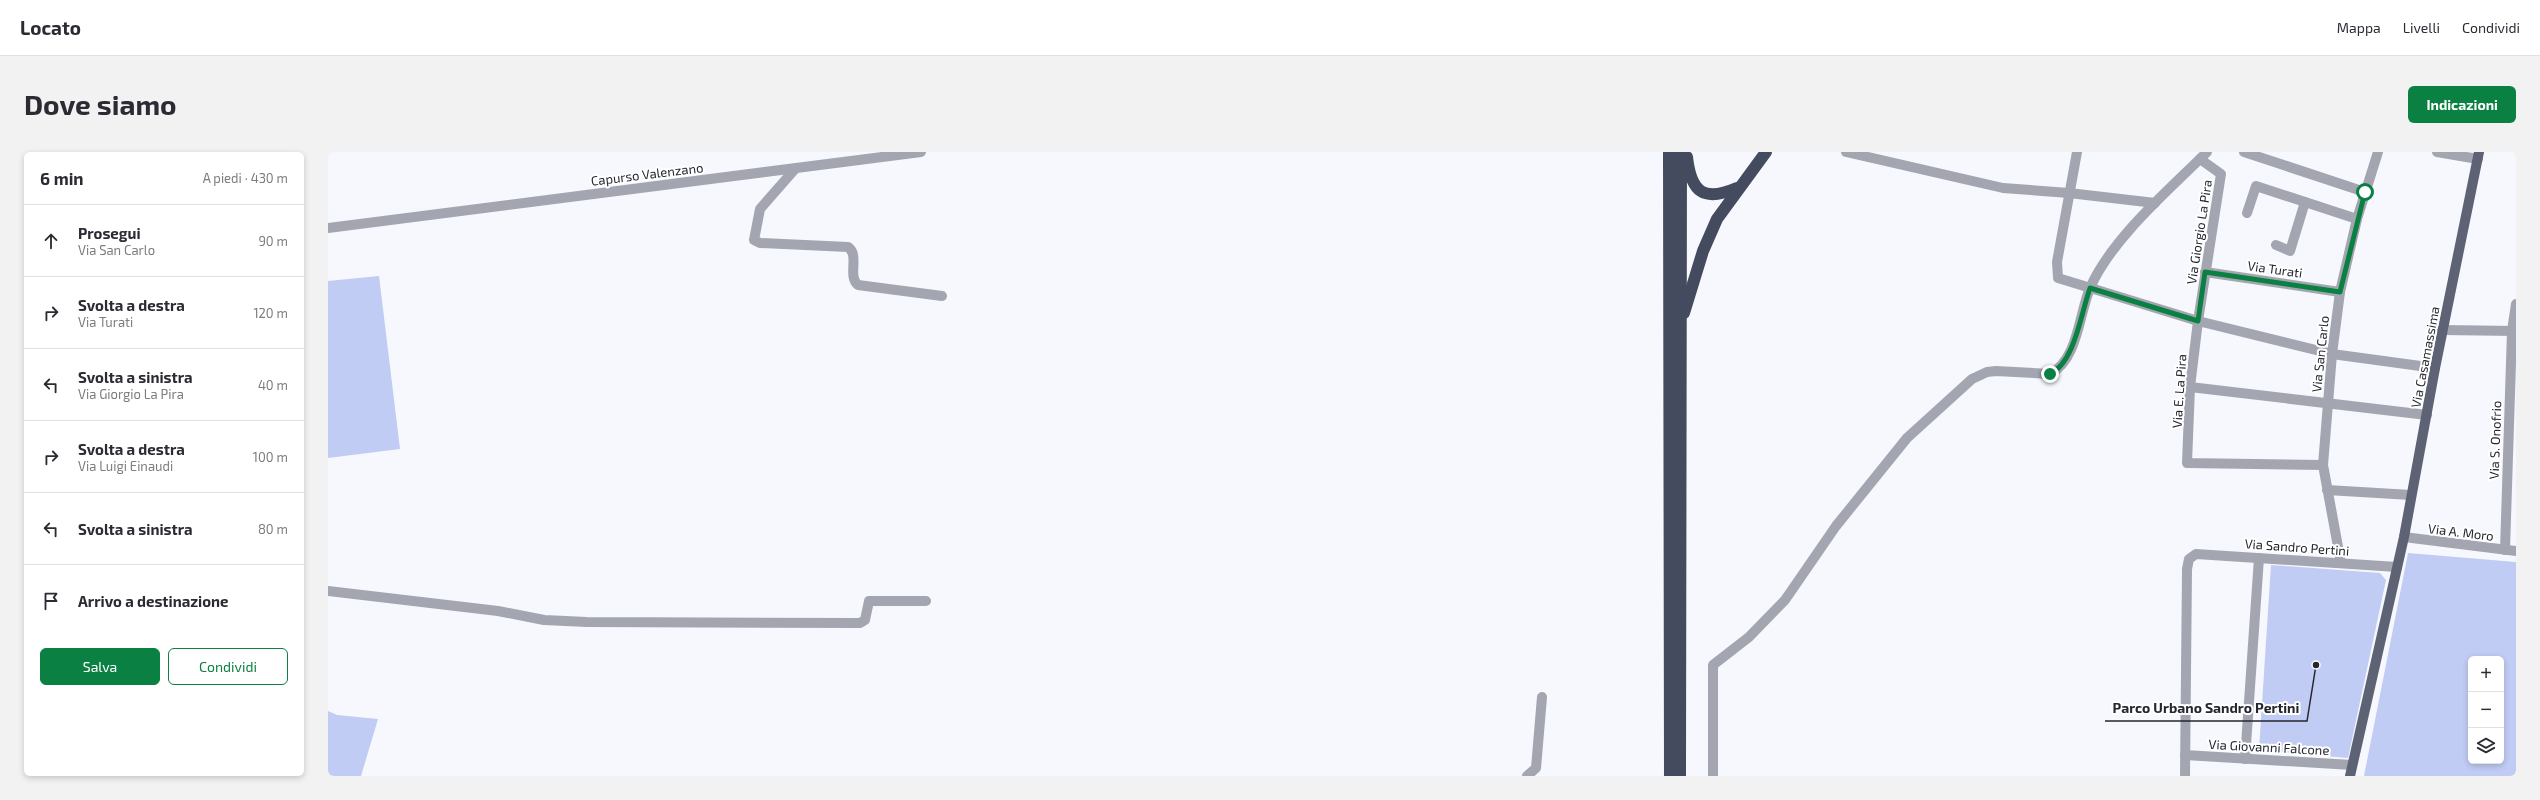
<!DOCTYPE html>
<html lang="it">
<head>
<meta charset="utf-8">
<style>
	:root { --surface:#fff; --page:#f2f2f3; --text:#2b2b33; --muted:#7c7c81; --line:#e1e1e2; --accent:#0b8043 }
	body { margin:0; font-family:"Exo 2",sans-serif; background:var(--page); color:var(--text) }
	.controls { position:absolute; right:12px; bottom:12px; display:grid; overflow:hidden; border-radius:6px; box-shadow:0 2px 6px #0003 }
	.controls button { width:36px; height:36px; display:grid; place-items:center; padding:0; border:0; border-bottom:1px solid var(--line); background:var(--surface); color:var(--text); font:20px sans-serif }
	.stop { position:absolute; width:12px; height:12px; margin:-9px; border:3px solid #0b8043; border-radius:50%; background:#fff }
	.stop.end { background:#0b8043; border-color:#fff; box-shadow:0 1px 4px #0008 }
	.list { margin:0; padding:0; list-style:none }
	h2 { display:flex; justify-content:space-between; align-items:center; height:52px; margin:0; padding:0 16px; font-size:17px }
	h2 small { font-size:13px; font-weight:400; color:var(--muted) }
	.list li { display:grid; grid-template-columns:26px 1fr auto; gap:12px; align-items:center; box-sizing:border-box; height:72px; padding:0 16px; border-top:1px solid var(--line) }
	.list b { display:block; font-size:15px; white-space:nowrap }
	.list p { margin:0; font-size:13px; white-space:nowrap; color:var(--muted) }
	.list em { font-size:13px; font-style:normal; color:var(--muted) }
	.actions { display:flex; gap:8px; padding:12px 16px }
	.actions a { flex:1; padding:9px 0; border:1px solid var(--accent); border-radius:6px; text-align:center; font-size:14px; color:var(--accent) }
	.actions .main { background:var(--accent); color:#fff }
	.icon { flex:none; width:22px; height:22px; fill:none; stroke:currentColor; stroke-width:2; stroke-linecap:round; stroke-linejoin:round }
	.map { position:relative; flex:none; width:2188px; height:624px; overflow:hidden; border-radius:6px }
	header { display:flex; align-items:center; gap:24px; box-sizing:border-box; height:56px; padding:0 20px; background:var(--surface); border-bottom:1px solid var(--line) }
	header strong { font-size:19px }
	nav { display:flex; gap:22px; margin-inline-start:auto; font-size:14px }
	.intro { display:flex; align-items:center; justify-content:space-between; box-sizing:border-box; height:96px; padding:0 24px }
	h1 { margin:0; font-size:28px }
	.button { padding:10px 18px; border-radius:6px; background:var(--accent); color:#fff; font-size:14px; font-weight:700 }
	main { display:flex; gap:24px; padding:0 24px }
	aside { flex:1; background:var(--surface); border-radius:6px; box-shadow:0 2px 6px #0003 }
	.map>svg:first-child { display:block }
	.green { fill:#c0ccf3; fill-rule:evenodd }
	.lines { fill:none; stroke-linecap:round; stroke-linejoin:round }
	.minor { stroke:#a3a6b0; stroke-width:10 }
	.major { stroke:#5d6374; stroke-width:10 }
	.highway { stroke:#454b5e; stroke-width:12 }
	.route { stroke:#0b8043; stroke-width:5 }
	.labels { text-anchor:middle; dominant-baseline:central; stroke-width:4; stroke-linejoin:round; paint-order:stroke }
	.street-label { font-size:13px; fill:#242730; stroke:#fff }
	.leader { fill:none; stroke:#242730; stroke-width:1.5 }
	.callout-dot { fill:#242730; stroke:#fff; stroke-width:1.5 }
	.callout-label { font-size:14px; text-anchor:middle; font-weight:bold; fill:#242730; stroke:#fff; stroke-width:4; stroke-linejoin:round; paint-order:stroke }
</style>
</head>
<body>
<header>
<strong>Locato</strong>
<nav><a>Mappa</a><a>Livelli</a><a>Condividi</a></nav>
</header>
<div class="intro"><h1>Dove siamo</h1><a class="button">Indicazioni</a></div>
<main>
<aside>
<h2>6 min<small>A piedi · 430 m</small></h2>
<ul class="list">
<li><svg class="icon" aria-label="ahead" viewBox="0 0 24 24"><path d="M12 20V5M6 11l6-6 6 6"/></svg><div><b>Prosegui</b><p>Via San Carlo</p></div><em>90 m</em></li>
<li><svg class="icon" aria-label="right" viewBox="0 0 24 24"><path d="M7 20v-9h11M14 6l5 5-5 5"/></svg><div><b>Svolta a destra</b><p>Via Turati</p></div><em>120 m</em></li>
<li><svg class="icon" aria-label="left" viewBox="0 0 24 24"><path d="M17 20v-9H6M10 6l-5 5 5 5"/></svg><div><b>Svolta a sinistra</b><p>Via Giorgio La Pira</p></div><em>40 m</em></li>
<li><svg class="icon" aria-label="right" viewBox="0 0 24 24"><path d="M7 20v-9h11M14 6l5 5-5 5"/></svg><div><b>Svolta a destra</b><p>Via Luigi Einaudi</p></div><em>100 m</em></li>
<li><svg class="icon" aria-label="left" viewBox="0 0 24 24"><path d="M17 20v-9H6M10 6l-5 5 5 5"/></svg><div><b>Svolta a sinistra</b></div><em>80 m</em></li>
<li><svg class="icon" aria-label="arrive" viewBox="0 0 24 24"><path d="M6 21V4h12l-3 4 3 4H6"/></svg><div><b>Arrivo a destinazione</b></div></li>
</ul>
<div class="actions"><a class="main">Salva</a><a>Condividi</a></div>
</aside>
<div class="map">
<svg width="2188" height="624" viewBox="0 0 2188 624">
	<rect width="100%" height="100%" fill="#f6f8fd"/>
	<g class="green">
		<polygon points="51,124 72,297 0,306 0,129"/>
		<path d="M2080,401L2188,410V624H2036ZM2143,507H2173V609H2143Z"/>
		<polygon points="1943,413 2052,421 2058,428 2020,606 1931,598"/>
		<polygon points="0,559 9,563 50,567 33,624 0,624"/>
	</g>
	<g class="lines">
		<g class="minor">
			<polyline points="1518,0 1675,36 1741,41 1827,51"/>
			<polyline points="1749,0 1729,110 1730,126 1870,169 2004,202 2107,216"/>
			<polyline points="1916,0 2037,40"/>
			<polyline points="2109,0 2150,7"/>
			<polyline points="1872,7 1893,22 1870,169 1862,235 1859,311 1995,313"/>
			<path d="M467,17L432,57L426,88L432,91L520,95C532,103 519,124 530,133L614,144"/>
			<polyline points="1919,61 1928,34 2029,67"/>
			<polyline points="0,76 593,0"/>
			<polyline points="1948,93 1962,99 1977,50"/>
			<polyline points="1877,120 2012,140"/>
			<polyline points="2114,178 2188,179"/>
			<polyline points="1862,235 2099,263"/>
			<polyline points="1999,338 2083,343"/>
			<polyline points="2076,385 2188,399"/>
			<polyline points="2177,398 2184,179 2188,152"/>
			<polyline points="2013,411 1995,313 2004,202 2012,140 2029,67 2050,0"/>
			<polyline points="0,439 170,459 216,468 259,470 532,471 537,468 541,449 598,449"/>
			<polyline points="1857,603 2024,613"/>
			<polyline points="1917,607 1931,406"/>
			<polyline points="1199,624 1208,616 1214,545"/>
			<path d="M1385,624V513L1421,485L1457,448L1508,374L1579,286L1644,227L1659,220L1668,219L1722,222C1750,208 1751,162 1762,136C1784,86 1841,38 1879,0"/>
			<polyline points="1857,624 1859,417 1861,407 1868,402 2069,415"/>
		</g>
		<polyline class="major" points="2022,624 2076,385 2107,216 2151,0"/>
		<g class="highway">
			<polyline points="1341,0 1342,624"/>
			<path d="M1359,5C1363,41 1376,50 1409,36"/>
			<polyline points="1356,161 1375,99 1389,67 1438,0"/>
			<polyline points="1352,624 1353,0"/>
		</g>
	</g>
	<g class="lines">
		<path class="route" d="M1722,222C1747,210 1753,161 1762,136L1870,169L1877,120L2012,140L2037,40"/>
	</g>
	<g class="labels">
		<g class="street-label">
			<text transform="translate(319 22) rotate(-7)">Capurso Valenzano</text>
			<text transform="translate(1871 80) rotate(-81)">Via Giorgio La Pira</text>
			<text transform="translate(1947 117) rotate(8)">Via Turati</text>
			<text transform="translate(1992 202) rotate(-84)">Via San Carlo</text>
			<text transform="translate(2097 205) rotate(-79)">Via Casamassima</text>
			<text transform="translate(1851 239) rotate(-86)">Via E. La Pira</text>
			<text transform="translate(2167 288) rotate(-88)">Via S. Onofrio</text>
			<text transform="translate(2133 380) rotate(7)">Via A. Moro</text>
			<text transform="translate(1969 395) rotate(4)">Via Sandro Pertini</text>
			<text transform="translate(1941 595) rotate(3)">Via Giovanni Falcone</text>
		</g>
	</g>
	<path class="leader" d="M1988 513L1979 569H1777"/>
	<circle class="callout-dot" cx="1988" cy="513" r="4"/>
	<g class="callout-label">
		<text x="1878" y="561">Parco Urbano Sandro Pertini</text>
	</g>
</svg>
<div class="controls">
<button>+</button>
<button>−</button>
<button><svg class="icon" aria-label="layers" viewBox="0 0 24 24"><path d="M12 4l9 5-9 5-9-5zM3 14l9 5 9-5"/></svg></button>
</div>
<div class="stop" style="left:2037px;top:40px"></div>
<div class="stop end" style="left:1722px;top:222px"></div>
</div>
</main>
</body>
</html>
